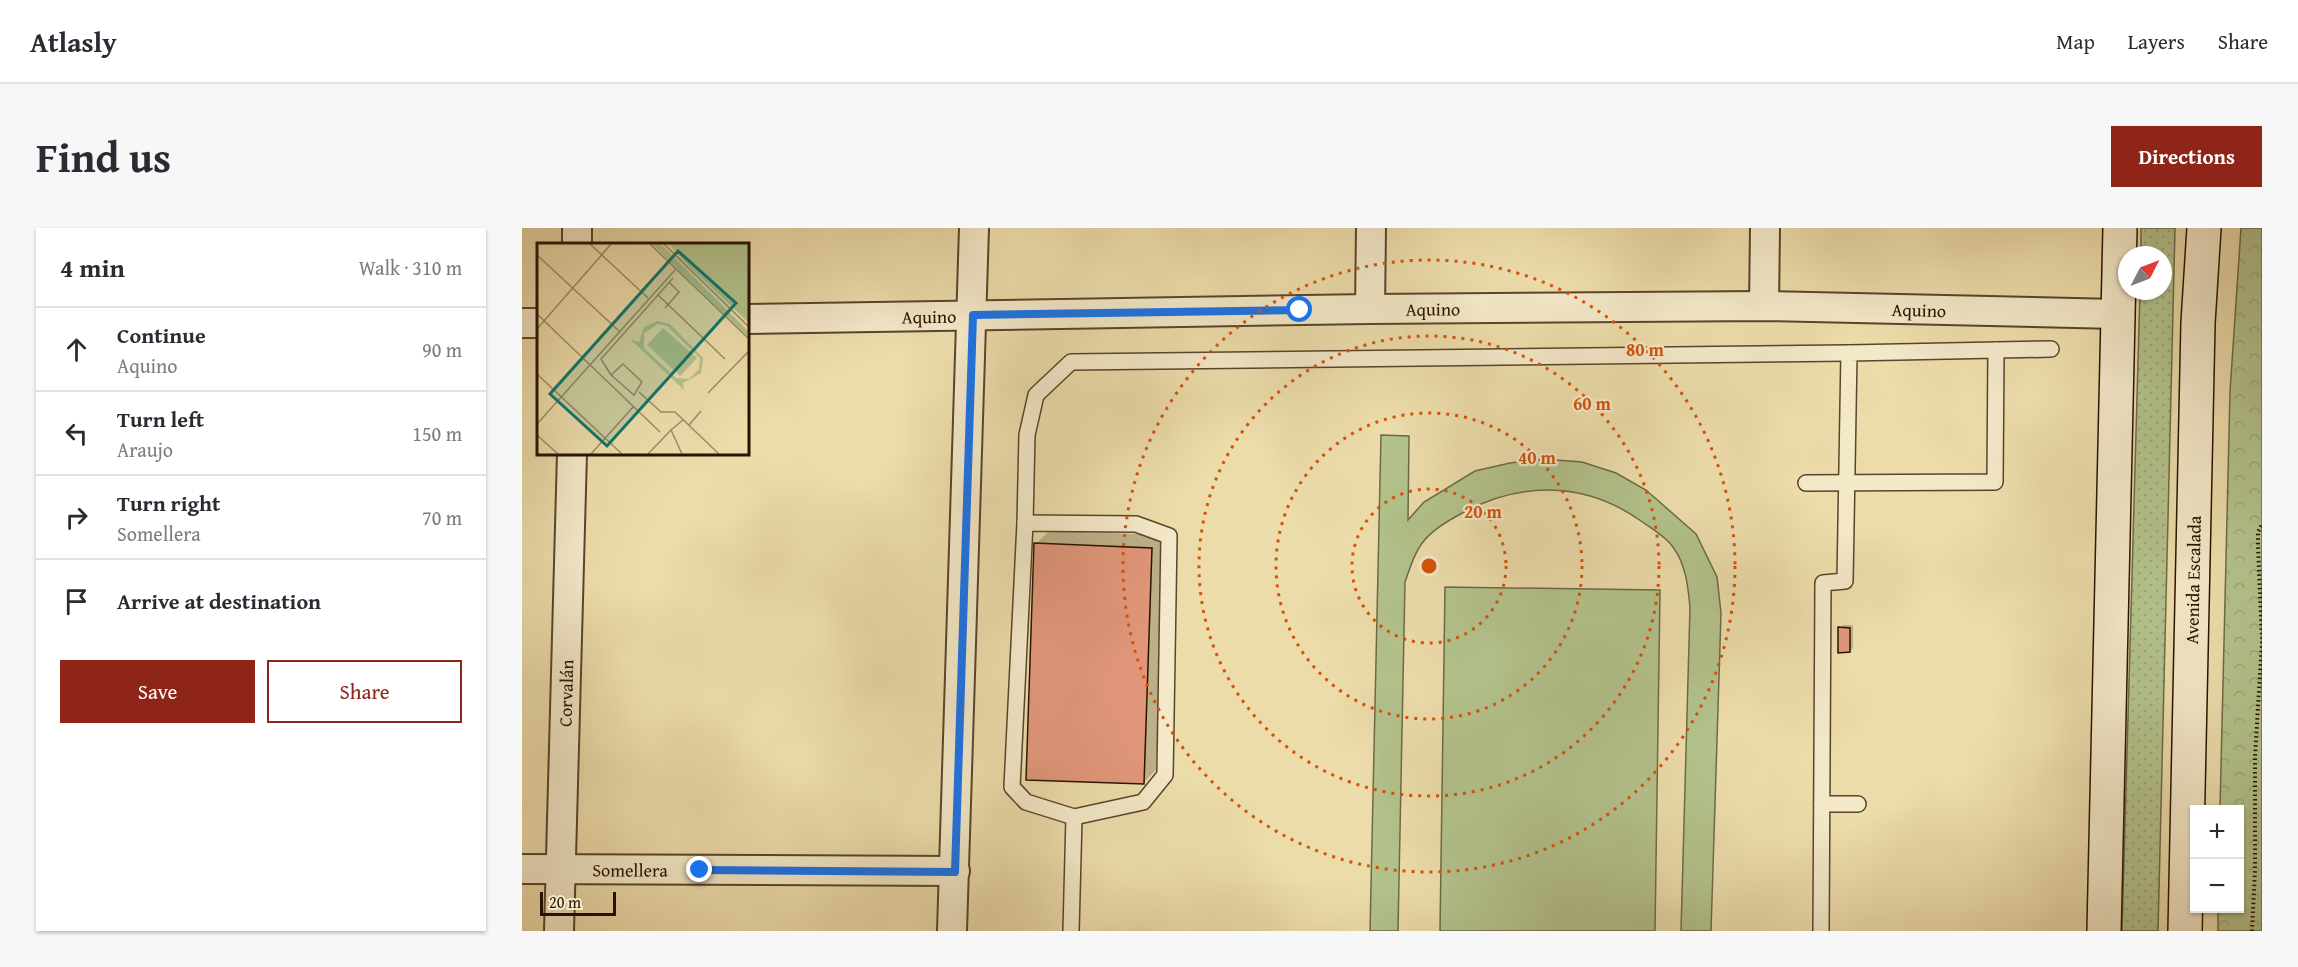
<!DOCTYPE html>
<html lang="en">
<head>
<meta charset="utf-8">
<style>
	:root { --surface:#fff; --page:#f7f7f7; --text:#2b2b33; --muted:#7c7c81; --line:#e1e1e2; --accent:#8f2418 }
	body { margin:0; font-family:"Gentium Book Plus",serif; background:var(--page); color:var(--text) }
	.controls { position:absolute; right:18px; bottom:18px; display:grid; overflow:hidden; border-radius:0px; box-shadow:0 2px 4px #0004 }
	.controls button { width:54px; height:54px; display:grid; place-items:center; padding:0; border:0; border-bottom:2px solid var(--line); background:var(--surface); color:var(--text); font:30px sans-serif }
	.compass { position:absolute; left:1596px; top:18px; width:54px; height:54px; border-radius:50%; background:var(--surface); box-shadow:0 2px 4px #0004; rotate:48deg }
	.scale { position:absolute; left:18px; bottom:15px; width:76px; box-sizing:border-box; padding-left:6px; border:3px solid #271300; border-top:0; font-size:16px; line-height:21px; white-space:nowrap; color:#271300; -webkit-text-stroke:4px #f3e8c8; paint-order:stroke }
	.stop { position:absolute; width:18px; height:18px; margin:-14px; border:4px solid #1a73e8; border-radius:50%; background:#fff }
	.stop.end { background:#1a73e8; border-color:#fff; box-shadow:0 2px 6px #0008 }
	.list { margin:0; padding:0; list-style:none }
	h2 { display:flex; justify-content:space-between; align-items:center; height:78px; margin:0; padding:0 24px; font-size:26px }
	h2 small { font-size:20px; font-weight:400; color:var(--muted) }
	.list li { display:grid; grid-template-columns:39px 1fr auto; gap:18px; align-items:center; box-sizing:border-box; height:84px; padding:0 24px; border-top:2px solid var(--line) }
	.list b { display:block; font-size:22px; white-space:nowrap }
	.list p { margin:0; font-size:20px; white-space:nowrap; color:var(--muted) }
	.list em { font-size:20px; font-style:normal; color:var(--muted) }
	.actions { display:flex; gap:12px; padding:18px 24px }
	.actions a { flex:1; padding:14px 0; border:2px solid var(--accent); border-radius:0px; text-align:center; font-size:21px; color:var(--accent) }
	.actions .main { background:var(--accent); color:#fff }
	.icon { flex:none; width:33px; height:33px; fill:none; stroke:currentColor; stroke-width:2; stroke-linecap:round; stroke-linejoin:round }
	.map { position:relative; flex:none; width:1740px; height:703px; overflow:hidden; border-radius:0px }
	header { display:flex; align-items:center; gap:36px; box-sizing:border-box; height:84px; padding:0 30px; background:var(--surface); border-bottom:2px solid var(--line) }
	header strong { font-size:28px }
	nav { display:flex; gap:33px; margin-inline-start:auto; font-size:21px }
	.intro { display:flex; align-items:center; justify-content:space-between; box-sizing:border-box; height:144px; padding:0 36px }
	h1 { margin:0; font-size:42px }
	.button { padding:15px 27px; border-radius:0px; background:var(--accent); color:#fff; font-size:21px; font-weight:700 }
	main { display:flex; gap:36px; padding:0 36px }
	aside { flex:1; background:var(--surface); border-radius:0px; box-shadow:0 2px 4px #0004 }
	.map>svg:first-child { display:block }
	.grass { fill:url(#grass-dots); stroke:#6d6a46; stroke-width:1.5 }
	.park { fill:url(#park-crowns); stroke:#6d6a46; stroke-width:1.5 }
	.garden { fill:#b3c28c; stroke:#6d6a46; stroke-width:1.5 }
	.shadow { fill:#0003 }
	.building { fill:#e1967a; stroke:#271300; stroke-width:1.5 }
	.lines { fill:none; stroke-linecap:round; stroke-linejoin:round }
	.lane-casing { stroke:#58452a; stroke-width:18 }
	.street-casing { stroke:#58452a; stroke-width:32 }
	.secondary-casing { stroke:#271300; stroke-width:36 }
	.path { stroke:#271300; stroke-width:4; stroke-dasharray:1.5 3; stroke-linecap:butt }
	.lane { stroke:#f3e8c8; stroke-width:15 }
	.street { stroke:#f3e8c8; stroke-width:28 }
	.secondary { stroke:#f3e8c8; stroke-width:33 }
	.route { stroke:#1a73e8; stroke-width:8 }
	.ring { fill:none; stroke:#d5520b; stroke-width:3; stroke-dasharray:3 6 }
	.labels { text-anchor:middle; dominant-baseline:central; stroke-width:4.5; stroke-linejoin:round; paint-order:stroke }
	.street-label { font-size:18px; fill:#271300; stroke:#f3e8c8 }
	.inset-road { fill:none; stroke:#9d8c66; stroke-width:1.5 }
	.view { fill:#0f766e; fill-opacity:0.15; stroke:#0f766e; stroke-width:3 }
	.inset-edge { fill:none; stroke:#271300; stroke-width:3 }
	.centre { fill:#d5520b; stroke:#f3e8c8; stroke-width:3 }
	.ring-label { font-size:18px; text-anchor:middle; font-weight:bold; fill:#d5520b; stroke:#f3e8c8; stroke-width:4.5; stroke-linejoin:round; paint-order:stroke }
</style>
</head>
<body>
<header>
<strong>Atlasly</strong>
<nav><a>Map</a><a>Layers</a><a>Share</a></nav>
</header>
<div class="intro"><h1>Find us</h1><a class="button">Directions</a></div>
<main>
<aside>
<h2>4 min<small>Walk · 310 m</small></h2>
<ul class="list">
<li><svg class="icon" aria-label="ahead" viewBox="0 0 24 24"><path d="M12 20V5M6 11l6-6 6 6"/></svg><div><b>Continue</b><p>Aquino</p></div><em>90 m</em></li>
<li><svg class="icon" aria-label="left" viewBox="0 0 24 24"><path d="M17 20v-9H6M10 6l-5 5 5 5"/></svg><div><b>Turn left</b><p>Araujo</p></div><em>150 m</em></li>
<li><svg class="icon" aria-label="right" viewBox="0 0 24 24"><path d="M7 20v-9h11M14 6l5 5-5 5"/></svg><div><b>Turn right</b><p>Somellera</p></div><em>70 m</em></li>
<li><svg class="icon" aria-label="arrive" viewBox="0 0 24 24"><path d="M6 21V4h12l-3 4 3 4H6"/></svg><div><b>Arrive at destination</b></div></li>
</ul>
<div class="actions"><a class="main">Save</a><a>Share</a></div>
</aside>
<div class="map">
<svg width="1740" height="703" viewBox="0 0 1740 703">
	<defs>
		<pattern id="grass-dots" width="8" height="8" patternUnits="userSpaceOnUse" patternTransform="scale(1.5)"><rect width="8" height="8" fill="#b3c28c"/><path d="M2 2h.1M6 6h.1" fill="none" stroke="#9aa677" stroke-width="1.8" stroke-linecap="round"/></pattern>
		<pattern id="park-crowns" width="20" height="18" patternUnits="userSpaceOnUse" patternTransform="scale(1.5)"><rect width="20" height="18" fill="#b3c28c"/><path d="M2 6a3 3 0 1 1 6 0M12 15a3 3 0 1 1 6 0" fill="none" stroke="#9aa677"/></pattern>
	</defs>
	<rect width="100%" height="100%" fill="#ecdcaa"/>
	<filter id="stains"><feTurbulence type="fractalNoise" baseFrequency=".00333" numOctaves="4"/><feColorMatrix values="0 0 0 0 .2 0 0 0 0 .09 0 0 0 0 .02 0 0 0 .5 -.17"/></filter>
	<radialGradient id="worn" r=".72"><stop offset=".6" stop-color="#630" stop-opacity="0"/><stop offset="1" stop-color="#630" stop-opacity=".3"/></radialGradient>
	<polygon class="grass" points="1619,0 1653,0 1636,703 1600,703 1618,63 1641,63 1641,27 1619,27"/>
	<polygon class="park" points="1719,0 1740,0 1740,703 1696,703 1696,681 1718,680 1718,582 1698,581 1708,164"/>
	<g class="garden">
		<path d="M859,207L887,208L886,292L902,274L953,243L988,235L1021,231L1060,234L1094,245L1124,262L1174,306L1195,349L1199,385L1189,703H1159L1168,379C1166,358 1164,337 1151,319C1143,308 1129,300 1119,293C1061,252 995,253 935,288C922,295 904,307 897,320C891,329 887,343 883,354L876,703H848Z"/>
		<polygon points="923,359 1138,362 1133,703 918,703"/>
	</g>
	<g class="shadow">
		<polygon points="527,303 643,307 634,542 621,555 514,316"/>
		<polygon points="1321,397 1331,397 1331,420 1328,423 1318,400"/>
	</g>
	<g class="building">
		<polygon points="512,315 630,320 622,556 504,552"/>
		<polygon points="1316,399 1328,400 1328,424 1316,425"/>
	</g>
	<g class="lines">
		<g class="lane-casing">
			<g id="lane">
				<polyline points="1284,255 1473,254 1474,122"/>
				<polyline points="503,295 505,207 514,167 549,134 1327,125"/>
				<polygon points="503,295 614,296 647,308 643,547 621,574 552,589 504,574 490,559"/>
				<polyline points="1300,576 1336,576"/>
				<polyline points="549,703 552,589"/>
				<polyline points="1299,703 1301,355 1323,353 1327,125 1529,121"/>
			</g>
		</g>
		<g class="street-casing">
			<g id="street">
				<polyline points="55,16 55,0"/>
				<polyline points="1242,78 1243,0"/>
				<polyline points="848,81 849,0"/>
				<path id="s1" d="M225,91L848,81L1242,78L1595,86"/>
				<polyline points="0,95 16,95"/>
				<path id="s2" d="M0,641L433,643"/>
				<path id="s3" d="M37,703L50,225"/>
				<polyline points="430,703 452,0"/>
			</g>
		</g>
		<g class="secondary-casing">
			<g id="secondary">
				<polyline points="1582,703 1598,0"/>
				<path id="s4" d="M1663,703L1676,95L1682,0"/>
			</g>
		</g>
		<polyline class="path" points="1730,703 1733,642 1733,529 1740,413 1736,317 1736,304 1740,296"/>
		<use href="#lane" class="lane"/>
		<use href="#street" class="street"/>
		<use href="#secondary" class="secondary"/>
	</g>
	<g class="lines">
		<polyline class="route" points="178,642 433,644 451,87 778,82"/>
	</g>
	<g class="ring">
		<circle cx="907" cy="338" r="77"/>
		<circle cx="907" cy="338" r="153"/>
		<circle cx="907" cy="338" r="230"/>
		<circle cx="907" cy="338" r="306"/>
	</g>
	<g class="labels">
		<g class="street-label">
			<text stroke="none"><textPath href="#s1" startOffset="686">Aquino</textPath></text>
			<text stroke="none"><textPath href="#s1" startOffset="1172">Aquino</textPath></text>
			<text stroke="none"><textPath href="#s1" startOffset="182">Aquino</textPath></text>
			<text stroke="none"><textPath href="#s4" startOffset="351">Avenida Escalada</textPath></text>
			<text stroke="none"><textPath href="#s3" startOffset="238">Corvalán</textPath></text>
			<text stroke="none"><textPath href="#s2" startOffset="108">Somellera</textPath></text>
		</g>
	</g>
	<g transform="translate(15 15)">
		<rect width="212" height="212" fill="#ecdcaa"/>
		<path d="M114,0H123L211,88V94Z" fill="#b3c28c"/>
		<path d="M131,0H211V79L152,23Z" fill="#b3c28c"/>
		<path d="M121,78L133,81L166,115L164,130L146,140L147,147L93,96L102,99L107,84ZM121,81L130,83L163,115L162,126L152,136L139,135L107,105V90ZM126,85L160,115L143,133L110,102Z" fill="#b3c28c" fill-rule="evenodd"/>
		<path class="inset-road" d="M52,0L111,55M112,0L212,96M126,0L212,84M0,12L82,88M136,35L121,52L188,116M128,65L142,49L132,39M0,71L123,189M0,86L75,0M86,121L105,139L97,152L74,132ZM0,131L85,211M74,132L64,116L121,52M102,149L124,169H138L182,211M171,150L212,108M0,181L138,27M152,182L164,168M0,192L21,211M54,211L97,163M111,211L134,187M145,211L134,187L146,177"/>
		<path class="view" d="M141,8L199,60L70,203L13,151Z"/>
		<rect width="212" height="212" class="inset-edge"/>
	</g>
	<circle cx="907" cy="338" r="9" class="centre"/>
	<g class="ring-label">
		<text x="1123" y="128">80 m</text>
		<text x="1070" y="182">60 m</text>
		<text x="1015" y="236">40 m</text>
		<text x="961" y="290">20 m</text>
	</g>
	<rect width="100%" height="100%" filter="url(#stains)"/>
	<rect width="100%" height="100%" fill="url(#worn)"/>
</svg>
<div class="controls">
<button>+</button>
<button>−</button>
</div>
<svg class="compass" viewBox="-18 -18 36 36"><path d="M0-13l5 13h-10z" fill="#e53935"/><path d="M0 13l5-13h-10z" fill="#7c7c81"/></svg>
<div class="scale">20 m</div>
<div class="stop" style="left:778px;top:82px"></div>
<div class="stop end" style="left:178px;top:642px"></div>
</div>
</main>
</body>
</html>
